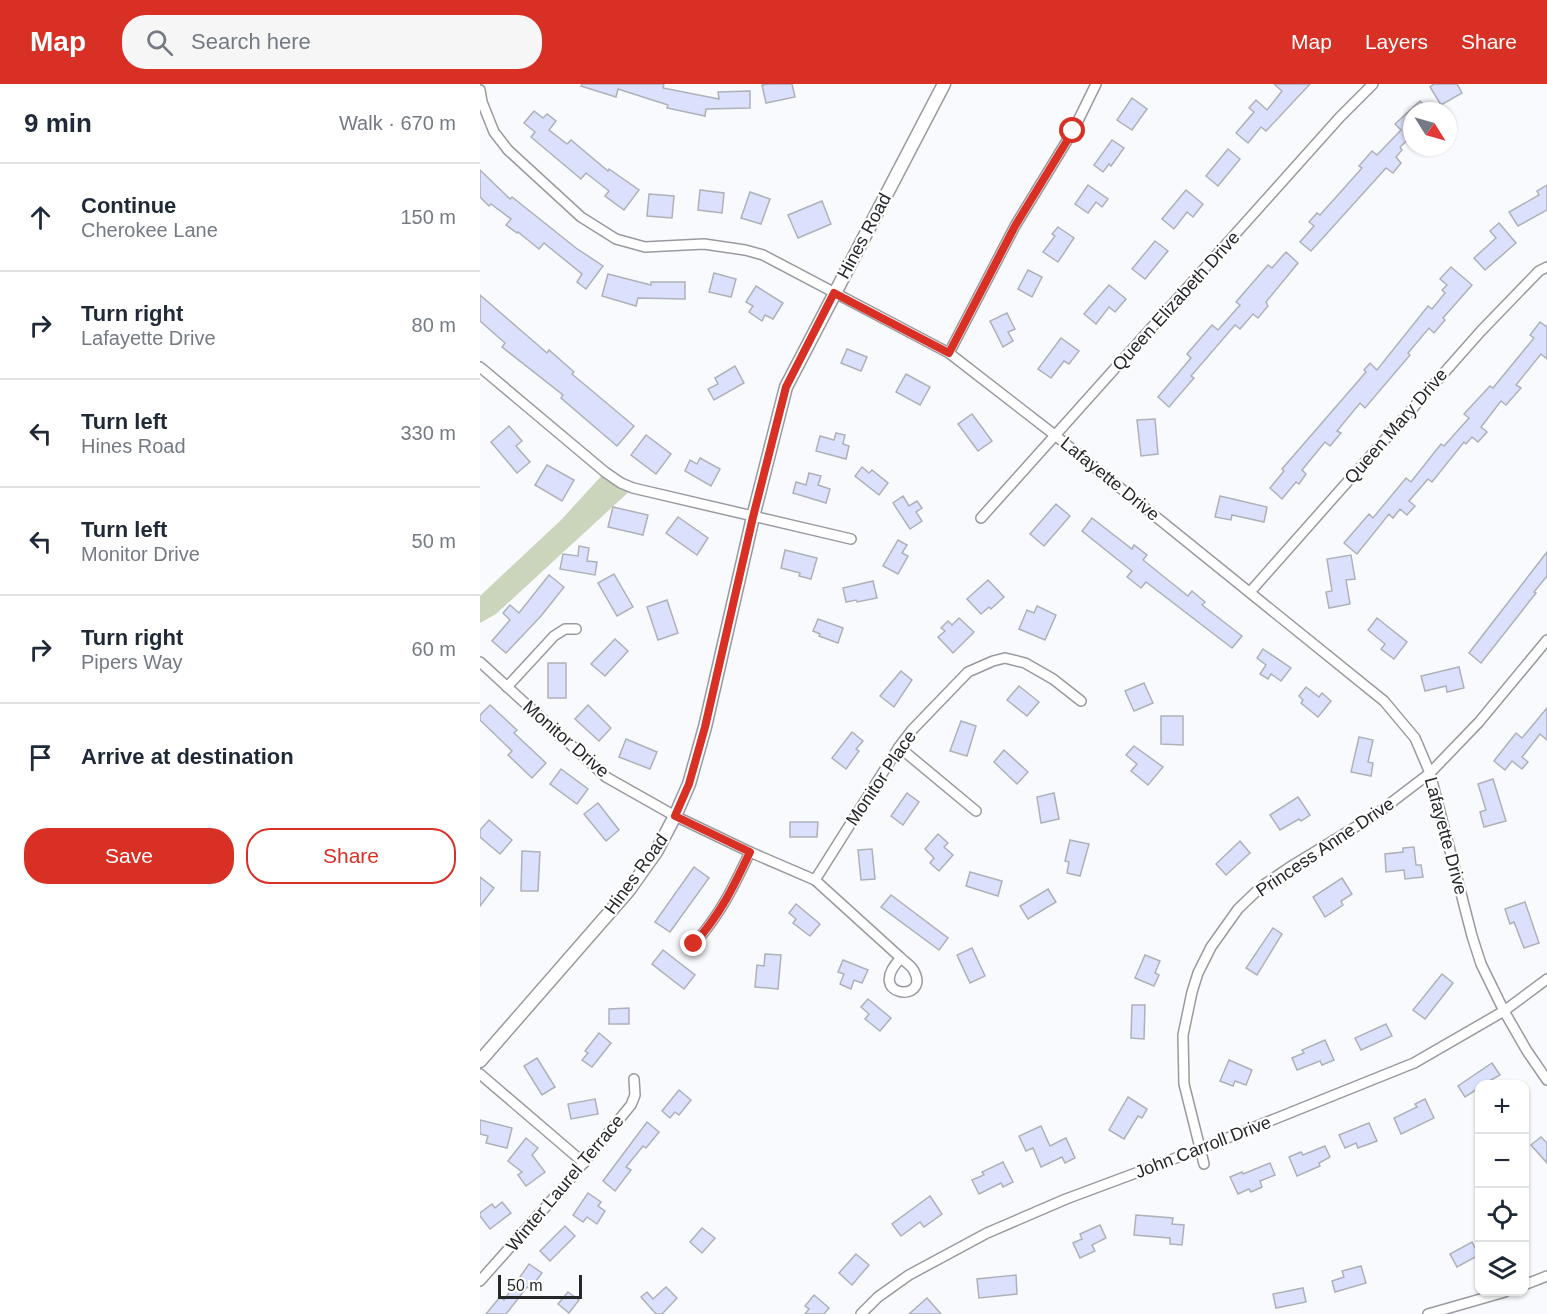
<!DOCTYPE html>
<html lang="en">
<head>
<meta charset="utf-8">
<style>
	:root { --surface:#fff; --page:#f6f6f7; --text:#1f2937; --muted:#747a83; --line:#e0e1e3; --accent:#d93025 }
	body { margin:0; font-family:Helvetica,sans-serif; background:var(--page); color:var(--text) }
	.controls { position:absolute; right:18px; bottom:18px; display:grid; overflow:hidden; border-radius:12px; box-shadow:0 2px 4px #0004 }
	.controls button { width:54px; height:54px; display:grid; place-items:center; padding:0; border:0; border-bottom:2px solid var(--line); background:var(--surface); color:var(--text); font:30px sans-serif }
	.compass { position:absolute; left:923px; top:18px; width:54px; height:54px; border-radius:50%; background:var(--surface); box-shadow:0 2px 4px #0004; rotate:127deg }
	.scale { position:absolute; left:18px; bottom:15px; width:84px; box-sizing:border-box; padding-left:6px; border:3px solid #262729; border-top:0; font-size:16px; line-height:21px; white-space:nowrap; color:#262729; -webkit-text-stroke:4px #fff; paint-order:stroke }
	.stop { position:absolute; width:18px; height:18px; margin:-14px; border:4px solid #d93025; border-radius:50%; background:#fff }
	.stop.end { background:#d93025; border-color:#fff; box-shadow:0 2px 6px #0008 }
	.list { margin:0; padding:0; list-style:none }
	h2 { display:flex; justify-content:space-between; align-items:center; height:78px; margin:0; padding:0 24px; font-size:26px }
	h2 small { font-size:20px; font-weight:400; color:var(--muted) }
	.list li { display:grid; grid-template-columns:39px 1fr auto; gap:18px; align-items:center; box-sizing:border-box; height:108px; padding:0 24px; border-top:2px solid var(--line) }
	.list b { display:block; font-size:22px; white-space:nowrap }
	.list p { margin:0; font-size:20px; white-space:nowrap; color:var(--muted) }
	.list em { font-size:20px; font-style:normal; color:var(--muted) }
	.actions { display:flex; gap:12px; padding:18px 24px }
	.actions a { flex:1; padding:14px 0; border:2px solid var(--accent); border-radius:24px; text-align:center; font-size:21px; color:var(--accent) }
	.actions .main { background:var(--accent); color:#fff }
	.icon { flex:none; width:33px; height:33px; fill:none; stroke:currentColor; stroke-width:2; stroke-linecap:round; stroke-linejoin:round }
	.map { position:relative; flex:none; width:1067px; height:1230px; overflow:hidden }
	header { display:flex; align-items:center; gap:36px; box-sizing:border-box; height:84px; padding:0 30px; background:var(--accent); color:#fff }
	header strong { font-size:28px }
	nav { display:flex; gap:33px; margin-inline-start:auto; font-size:21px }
	.search { width:420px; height:54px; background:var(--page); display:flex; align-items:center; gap:15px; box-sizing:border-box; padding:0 21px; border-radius:24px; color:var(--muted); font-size:22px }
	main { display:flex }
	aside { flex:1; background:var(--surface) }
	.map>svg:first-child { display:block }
	.green { fill:#cbd5bc }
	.building { fill:#dbe1fc; stroke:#afb1b8; stroke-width:1.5 }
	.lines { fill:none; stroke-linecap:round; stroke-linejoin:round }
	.minor-casing { stroke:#999aa1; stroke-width:12 }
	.tertiary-casing { stroke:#999aa1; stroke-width:15 }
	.minor { stroke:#fff; stroke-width:9 }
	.tertiary { stroke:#fff; stroke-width:12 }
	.route { stroke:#d93025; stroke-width:8 }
	.labels { text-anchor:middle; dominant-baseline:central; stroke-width:4.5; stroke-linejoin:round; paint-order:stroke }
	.street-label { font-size:18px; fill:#262729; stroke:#fff }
</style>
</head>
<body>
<header>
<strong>Map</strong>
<div class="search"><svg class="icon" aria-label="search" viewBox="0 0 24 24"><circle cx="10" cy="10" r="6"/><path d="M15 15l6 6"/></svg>Search here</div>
<nav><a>Map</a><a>Layers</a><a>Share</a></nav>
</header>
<main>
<aside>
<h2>9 min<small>Walk · 670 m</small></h2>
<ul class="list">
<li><svg class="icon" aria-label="ahead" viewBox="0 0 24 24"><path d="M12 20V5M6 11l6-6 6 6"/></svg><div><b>Continue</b><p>Cherokee Lane</p></div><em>150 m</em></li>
<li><svg class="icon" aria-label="right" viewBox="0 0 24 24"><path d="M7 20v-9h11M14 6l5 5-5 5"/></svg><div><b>Turn right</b><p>Lafayette Drive</p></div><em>80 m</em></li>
<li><svg class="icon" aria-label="left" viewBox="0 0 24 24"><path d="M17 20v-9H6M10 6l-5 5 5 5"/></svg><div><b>Turn left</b><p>Hines Road</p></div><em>330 m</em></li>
<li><svg class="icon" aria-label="left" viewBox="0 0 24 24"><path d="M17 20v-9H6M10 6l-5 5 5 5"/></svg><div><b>Turn left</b><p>Monitor Drive</p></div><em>50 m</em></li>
<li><svg class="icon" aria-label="right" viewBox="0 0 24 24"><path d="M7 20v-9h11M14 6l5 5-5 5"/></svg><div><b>Turn right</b><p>Pipers Way</p></div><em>60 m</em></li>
<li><svg class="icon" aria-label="arrive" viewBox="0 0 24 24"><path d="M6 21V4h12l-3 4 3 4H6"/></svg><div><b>Arrive at destination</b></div></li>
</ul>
<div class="actions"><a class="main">Save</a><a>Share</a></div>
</aside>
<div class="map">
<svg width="1067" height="1230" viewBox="0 0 1067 1230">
	<rect width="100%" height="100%" fill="#f9fafe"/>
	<polygon class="green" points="125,388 153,404 16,530 0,539 0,512 81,436"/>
	<g class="building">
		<polygon points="102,0 184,0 183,4 239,15 238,8 270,7 270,24 226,25 225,32 187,24 188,21 138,5 136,13 101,2"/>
		<polygon points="289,0 312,0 315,13 286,19 282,1"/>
		<polygon points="794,0 830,0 786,47 781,43 768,59 756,49 774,28 769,24 776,16 787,26 802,7"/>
		<polygon points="954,0 977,0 982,9 961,21 950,3"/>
		<polygon points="652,14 667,25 652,46 637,36"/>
		<polygon points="940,17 949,27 932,27 932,52 920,63 922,66 916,73 921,79 913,89 906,84 831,167 820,158 834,142 829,138 837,129 840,131 882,84 879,82 892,67 897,71 921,46 915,40"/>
		<polygon points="54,27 63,34 67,30 76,37 69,46 87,60 91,56 128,87 129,85 159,106 144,126 125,112 129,107 106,89 101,95 51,53 55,48 44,39"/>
		<polygon points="632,56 644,64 631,82 629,80 623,88 614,81"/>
		<polygon points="748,65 760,75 738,102 726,92"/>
		<polygon points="0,86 30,115 32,113 96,164 123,182 106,205 97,198 102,190 64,159 59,165 38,148 37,149 26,141 31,135 11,120 9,122 0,113"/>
		<polygon points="608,101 628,115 622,123 616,118 608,129 595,120"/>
		<polygon points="1067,101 1067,126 1038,142 1029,128 1059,111 1057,107"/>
		<polygon points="220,106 244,109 242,129 218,126"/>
		<polygon points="706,106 723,120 713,133 707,128 694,145 682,135"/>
		<polygon points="270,108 290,115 281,140 261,134"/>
		<polygon points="169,110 194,112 192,134 167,132"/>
		<polygon points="342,117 351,140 318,154 308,131"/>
		<polygon points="1019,139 1036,159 1005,186 994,174 1016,154 1010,147"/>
		<polygon points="578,143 594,154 578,178 563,168 575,152 572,150"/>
		<polygon points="675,157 688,167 665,195 652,185"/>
		<polygon points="806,168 818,179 786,218 788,222 778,234 773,230 760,245 755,241 711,292 714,294 689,323 678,313 711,274 707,270 732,241 738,246 760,221 756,218 788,181 792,184"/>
		<polygon points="971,183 992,201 963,234 965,236 954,249 949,244 928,269 930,271 885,324 880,319 857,347 861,349 850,362 845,358 822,386 826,390 819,400 816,398 802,415 790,404 804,387 802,385 886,288 884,286 890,279 897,286 948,222 952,225 965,209 962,206 967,201 960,195"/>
		<polygon points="548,186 562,193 552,213 538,205"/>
		<polygon points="234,189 256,195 251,213 229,208"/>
		<polygon points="128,190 171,201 171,198 205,198 205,215 158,214 156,222 122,212"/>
		<polygon points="629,201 646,215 635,228 629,223 616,240 604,230"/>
		<polygon points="276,202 303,219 293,235 285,231 282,237 269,228 273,222 266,218"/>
		<polygon points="0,211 67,269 69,266 94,288 92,290 154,342 137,362 81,314 83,311 22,263 25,259 0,237"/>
		<polygon points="527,229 535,245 528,248 533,257 523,263 510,237"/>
		<polygon points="1060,238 1067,243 1067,275 1061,270 1036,301 1041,304 1026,321 1021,317 1001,343 1007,348 998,358 992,353 986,360 984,358 952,398 948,395 929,417 935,422 927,431 920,425 913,434 909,430 877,470 864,459 889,430 893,434 926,394 931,398 961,360 964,362 989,334 984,330 1010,302 1013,304 1054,254 1050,251"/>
		<polygon points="581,254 599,267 589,280 584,277 571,294 558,285"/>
		<polygon points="367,265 387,273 381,287 361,279"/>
		<polygon points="255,282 264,299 234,316 228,305 238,300 235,294"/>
		<polygon points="426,290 450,303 440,321 416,308"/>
		<polygon points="492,330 512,357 498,367 478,340"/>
		<polygon points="675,335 678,370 661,372 657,336"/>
		<polygon points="29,342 42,357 36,362 50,378 37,389 11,358"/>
		<polygon points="356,349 365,351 363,360 369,362 366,375 336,367 340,352 354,356"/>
		<polygon points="166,351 191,370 176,390 151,371"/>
		<polygon points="220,374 240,385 231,402 205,387 210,376 217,380"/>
		<polygon points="67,381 94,396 82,417 55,401"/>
		<polygon points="382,383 389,389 392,386 408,399 399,411 375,392"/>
		<polygon points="329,389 341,392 338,401 350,405 346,419 313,409 316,398 326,401"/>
		<polygon points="423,412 429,422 437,417 442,424 436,428 442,437 430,445 413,419"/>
		<polygon points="740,412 787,423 784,438 752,431 751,436 735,433"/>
		<polygon points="576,420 590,432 564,462 550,450"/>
		<polygon points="133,423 168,431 163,451 128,443"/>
		<polygon points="198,433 228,454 217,471 186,449"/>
		<polygon points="612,434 652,465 654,461 667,471 663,476 708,512 712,507 725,518 722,521 762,552 752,564 666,498 661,504 647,493 652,487 602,447"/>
		<polygon points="418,456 427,461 422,469 428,472 418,490 403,482"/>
		<polygon points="99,462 109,464 107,477 117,478 115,491 80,485 83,470 98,472"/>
		<polygon points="305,466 337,474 331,495 319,492 320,489 301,484"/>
		<polygon points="1067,468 1067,492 1054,508 1056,509 1001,579 989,569"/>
		<polygon points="871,471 875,495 866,496 870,520 849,524 846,508 852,507 847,475"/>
		<polygon points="134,490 153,523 137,532 118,499"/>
		<polygon points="69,491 84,503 61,532 26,569 12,557 30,536 23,529 30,521 39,529"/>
		<polygon points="508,496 524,513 511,525 509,523 501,530 487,515"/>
		<polygon points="393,497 397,514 377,518 376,516 366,518 363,504"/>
		<polygon points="187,516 198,549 178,556 167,523"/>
		<polygon points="557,522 576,531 565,556 539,545 547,526 554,529"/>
		<polygon points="479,534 494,548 473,569 458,553 465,547 461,544 468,537 472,541"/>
		<polygon points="897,534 927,558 914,575 901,565 905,560 888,546"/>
		<polygon points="338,535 363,544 358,559 339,552 340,550 333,547"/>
		<polygon points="135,555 148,567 125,592 111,580"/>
		<polygon points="783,565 811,584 801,597 791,590 788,595 780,590 786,581 777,574"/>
		<rect x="68" y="579" width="18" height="35"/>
		<polygon points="979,583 984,604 967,608 966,602 945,607 941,592"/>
		<polygon points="421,587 432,596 414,623 400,612"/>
		<polygon points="664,599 673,619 654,627 645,607"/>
		<polygon points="539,602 559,618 547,632 527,616"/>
		<polygon points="826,603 839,613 842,609 851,617 838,633 821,619 823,616 819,612"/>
		<polygon points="10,621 37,646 34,649 66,679 52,694 28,671 32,667 0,636 0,631"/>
		<polygon points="108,621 131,644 119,657 95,635"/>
		<polygon points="1067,624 1067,656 1060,650 1042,673 1048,678 1042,685 1032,677 1025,686 1014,677 1036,649 1042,654"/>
		<polygon points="681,632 703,632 703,661 681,660"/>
		<polygon points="481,637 496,642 487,672 470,667"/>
		<polygon points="372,648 383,657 376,665 379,667 366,685 352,674"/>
		<polygon points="879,653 893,656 888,678 893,679 891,692 871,688"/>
		<polygon points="146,655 177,668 170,685 139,673"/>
		<polygon points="654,662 683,683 668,701 651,687 657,680 646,671"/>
		<polygon points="524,666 548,688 537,700 514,678"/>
		<polygon points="81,685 108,705 97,720 70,700"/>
		<polygon points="1013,695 1026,737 1004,743 1000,728 1006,726 998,700"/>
		<polygon points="427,709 439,718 423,741 411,732"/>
		<polygon points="574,709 579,735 561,739 557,713"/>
		<polygon points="818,713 830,731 821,737 819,735 800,746 790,731"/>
		<polygon points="118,719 139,746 126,757 104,730"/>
		<polygon points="9,736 32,756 20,770 0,753 0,746"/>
		<polygon points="310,738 338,738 337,753 310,753"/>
		<polygon points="458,750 468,759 464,763 473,771 459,787 450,779 454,774 445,765"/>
		<polygon points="590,756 609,760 600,792 587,789 589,778 585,777"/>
		<polygon points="760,757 770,769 746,791 736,780"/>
		<polygon points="934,763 936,781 941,781 943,793 925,795 924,786 906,788 905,770 923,768 923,764"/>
		<polygon points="392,765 395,795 381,796 378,766"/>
		<polygon points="42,767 60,768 58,807 41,807"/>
		<polygon points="214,783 229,794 190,848 175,838"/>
		<polygon points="490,788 522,797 518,812 486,802"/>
		<polygon points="0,793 14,804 0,822"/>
		<polygon points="862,794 872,810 861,817 863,821 845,833 833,813"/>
		<polygon points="568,805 576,818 548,835 540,822"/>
		<polygon points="411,811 468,854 459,866 401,823"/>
		<polygon points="1045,818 1059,859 1044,864 1034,838 1030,840 1025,825"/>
		<polygon points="316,820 340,840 330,852 313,839 316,835 309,829"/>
		<polygon points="793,844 802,850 777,891 766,884"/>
		<polygon points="492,864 505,892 490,899 477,871"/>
		<polygon points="183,866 215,891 204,905 172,880"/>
		<polygon points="285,870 301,871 298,905 275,903 277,881 284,882"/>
		<polygon points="665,871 680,877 675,889 679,891 674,902 655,894"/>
		<polygon points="363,876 388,886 382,899 374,896 371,905 360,900 364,890 358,888"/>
		<polygon points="962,890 973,899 945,935 933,926"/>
		<polygon points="388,915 411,934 400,947 385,935 389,930 381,923"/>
		<polygon points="652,921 665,921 664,955 651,954"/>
		<polygon points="149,924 149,940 129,940 129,925"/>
		<polygon points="906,940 912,952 881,966 875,954"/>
		<polygon points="119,949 131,959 112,983 102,976 108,969 105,967"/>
		<polygon points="845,956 854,976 842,981 840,977 817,986 812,974 824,969 822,966"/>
		<polygon points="57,974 75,1003 62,1011 44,982"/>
		<polygon points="749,976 772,986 766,1001 755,997 753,1002 740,997"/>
		<polygon points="1012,979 1020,991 1004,1000 999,1000 999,1004 985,1013 978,1002"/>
		<polygon points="199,1006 211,1016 199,1031 195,1028 190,1034 182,1027"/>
		<polygon points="648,1013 667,1025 662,1034 658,1032 644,1055 629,1046"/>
		<polygon points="115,1015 118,1030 91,1035 88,1020"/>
		<polygon points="945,1015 954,1034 921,1050 914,1034 937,1023 935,1020"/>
		<polygon points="0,1036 32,1044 27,1064 6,1059 8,1052 0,1050"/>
		<polygon points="167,1038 179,1048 166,1064 163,1062 146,1083 151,1086 135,1107 123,1097"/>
		<polygon points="889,1039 897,1057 878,1064 876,1059 865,1064 859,1051"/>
		<polygon points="561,1042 570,1062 586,1054 595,1074 585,1079 582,1073 561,1083 553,1064 546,1067 539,1052"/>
		<polygon points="1061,1053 1067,1059 1067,1079 1051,1061"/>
		<polygon points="46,1054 58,1064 52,1071 65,1088 46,1102 38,1091 42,1088 28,1077"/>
		<polygon points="845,1062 850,1073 839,1079 840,1082 817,1092 809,1073 821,1068 823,1071"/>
		<polygon points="523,1078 533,1098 523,1103 521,1099 499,1110 492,1096 504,1091 502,1088"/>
		<polygon points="790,1079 795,1091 780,1097 782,1103 771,1108 769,1105 758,1110 750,1093 762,1088 763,1090"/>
		<polygon points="108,1109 121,1118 118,1122 125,1127 117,1140 107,1133 103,1138 93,1131"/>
		<polygon points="450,1112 462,1130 444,1143 440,1138 421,1152 412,1140"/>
		<polygon points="22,1118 31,1129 10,1145 0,1132 0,1129 12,1120 15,1124"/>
		<polygon points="656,1131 693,1134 692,1140 704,1141 702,1161 690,1160 690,1154 654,1151"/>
		<polygon points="620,1141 626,1154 612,1161 615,1167 600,1174 593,1159 602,1155 600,1150"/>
		<polygon points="85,1142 95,1152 70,1177 60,1167"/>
		<polygon points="222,1144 235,1154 222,1169 210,1158"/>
		<polygon points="992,1158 999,1171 977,1183 970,1170"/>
		<polygon points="376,1170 389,1181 372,1201 359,1189"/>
		<polygon points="49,1180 62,1189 50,1205 47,1203 26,1230 6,1230 20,1213 24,1216"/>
		<polygon points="881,1182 886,1199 855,1208 852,1197 864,1193 862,1187"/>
		<polygon points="536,1191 537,1210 499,1214 497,1195"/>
		<polygon points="186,1203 197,1214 182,1230 176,1230 161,1213 167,1208 173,1215"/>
		<polygon points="823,1204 826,1218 796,1224 793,1210"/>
		<polygon points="88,1208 99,1216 89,1229 78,1220"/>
		<polygon points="334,1211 349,1224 344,1230 325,1230 329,1225 325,1222"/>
		<polygon points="447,1214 461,1230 429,1230"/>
	</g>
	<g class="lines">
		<g class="minor-casing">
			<g id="minor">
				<polyline points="0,6 2,18 14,48 28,66 101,133 136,155 165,163 224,160 265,166 283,171 469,269 576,352 904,617 935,654 950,689 992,852 1001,880 1024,927 1047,967 1067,996"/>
				<polyline points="469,269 535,142 593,47 616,0"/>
				<polyline points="0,283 125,388 141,399 153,404 371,455"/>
				<polyline points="501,434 860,33 893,0"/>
				<polyline points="770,508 1001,247 1059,187 1067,183"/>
				<path d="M0,578L126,693L195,732L270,768L335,796L421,874C425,878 432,882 434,887C451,920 383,913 421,874"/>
				<polyline points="27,603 74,552 85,545 96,545"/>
				<polyline points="419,663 496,727"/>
				<polyline points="335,796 419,663 432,646 488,588 513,577 525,574 545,579 573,595 601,617"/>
				<path d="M215,859C241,829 253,804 270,768"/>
				<polyline points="0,990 104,1079"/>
				<polyline points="724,1080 704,1000 703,951 712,908 718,889 731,863 758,825 782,802 813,781 895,731 950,689 999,638 1067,556"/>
				<polyline points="0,1197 86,1100 151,1021 155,1011 154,995"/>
				<polyline points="1044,1201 1067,1192"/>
				<polyline points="381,1230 398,1213 429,1191 507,1149 586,1115 720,1065 934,979 1024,927 1067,895"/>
				<polyline points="948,1230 1025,1208"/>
			</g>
		</g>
		<g class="tertiary-casing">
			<polyline id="tertiary" points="0,977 149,806 176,768 195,732 209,700 225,643 273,433 306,303 464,0"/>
		</g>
		<use href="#minor" class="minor"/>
		<use href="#tertiary" class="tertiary"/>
	</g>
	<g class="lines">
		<path class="route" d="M214,860C241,829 253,804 270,768L195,732L209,700L225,643L273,433L306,303L354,209L469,269L535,142L593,47"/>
	</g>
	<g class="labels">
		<g class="street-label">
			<text transform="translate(384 152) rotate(-62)">Hines Road</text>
			<text transform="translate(696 217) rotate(-48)">Queen Elizabeth Drive</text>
			<text transform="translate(916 342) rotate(-49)">Queen Mary Drive</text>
			<text transform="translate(630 395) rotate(39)">Lafayette Drive</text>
			<text transform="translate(86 655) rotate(41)">Monitor Drive</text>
			<text transform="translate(401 694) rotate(-56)">Monitor Place</text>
			<text transform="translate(966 752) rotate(75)">Lafayette Drive</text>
			<text transform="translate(845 763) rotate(-34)">Princess Anne Drive</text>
			<text transform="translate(156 790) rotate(-54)">Hines Road</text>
			<text transform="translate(723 1063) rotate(-21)">John Carroll Drive</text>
			<text transform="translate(85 1099) rotate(-50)">Winter Laurel Terrace</text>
		</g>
	</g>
</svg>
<div class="controls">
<button>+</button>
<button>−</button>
<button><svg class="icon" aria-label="locate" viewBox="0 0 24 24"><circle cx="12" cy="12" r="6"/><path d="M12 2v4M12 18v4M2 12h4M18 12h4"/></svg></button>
<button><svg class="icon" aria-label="layers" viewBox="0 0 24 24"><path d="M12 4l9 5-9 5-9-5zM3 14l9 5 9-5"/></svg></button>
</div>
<svg class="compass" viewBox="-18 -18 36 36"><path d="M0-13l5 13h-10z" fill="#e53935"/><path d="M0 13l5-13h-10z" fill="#747a83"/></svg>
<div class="scale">50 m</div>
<div class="stop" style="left:593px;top:47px"></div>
<div class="stop end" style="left:214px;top:860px"></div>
</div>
</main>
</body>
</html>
